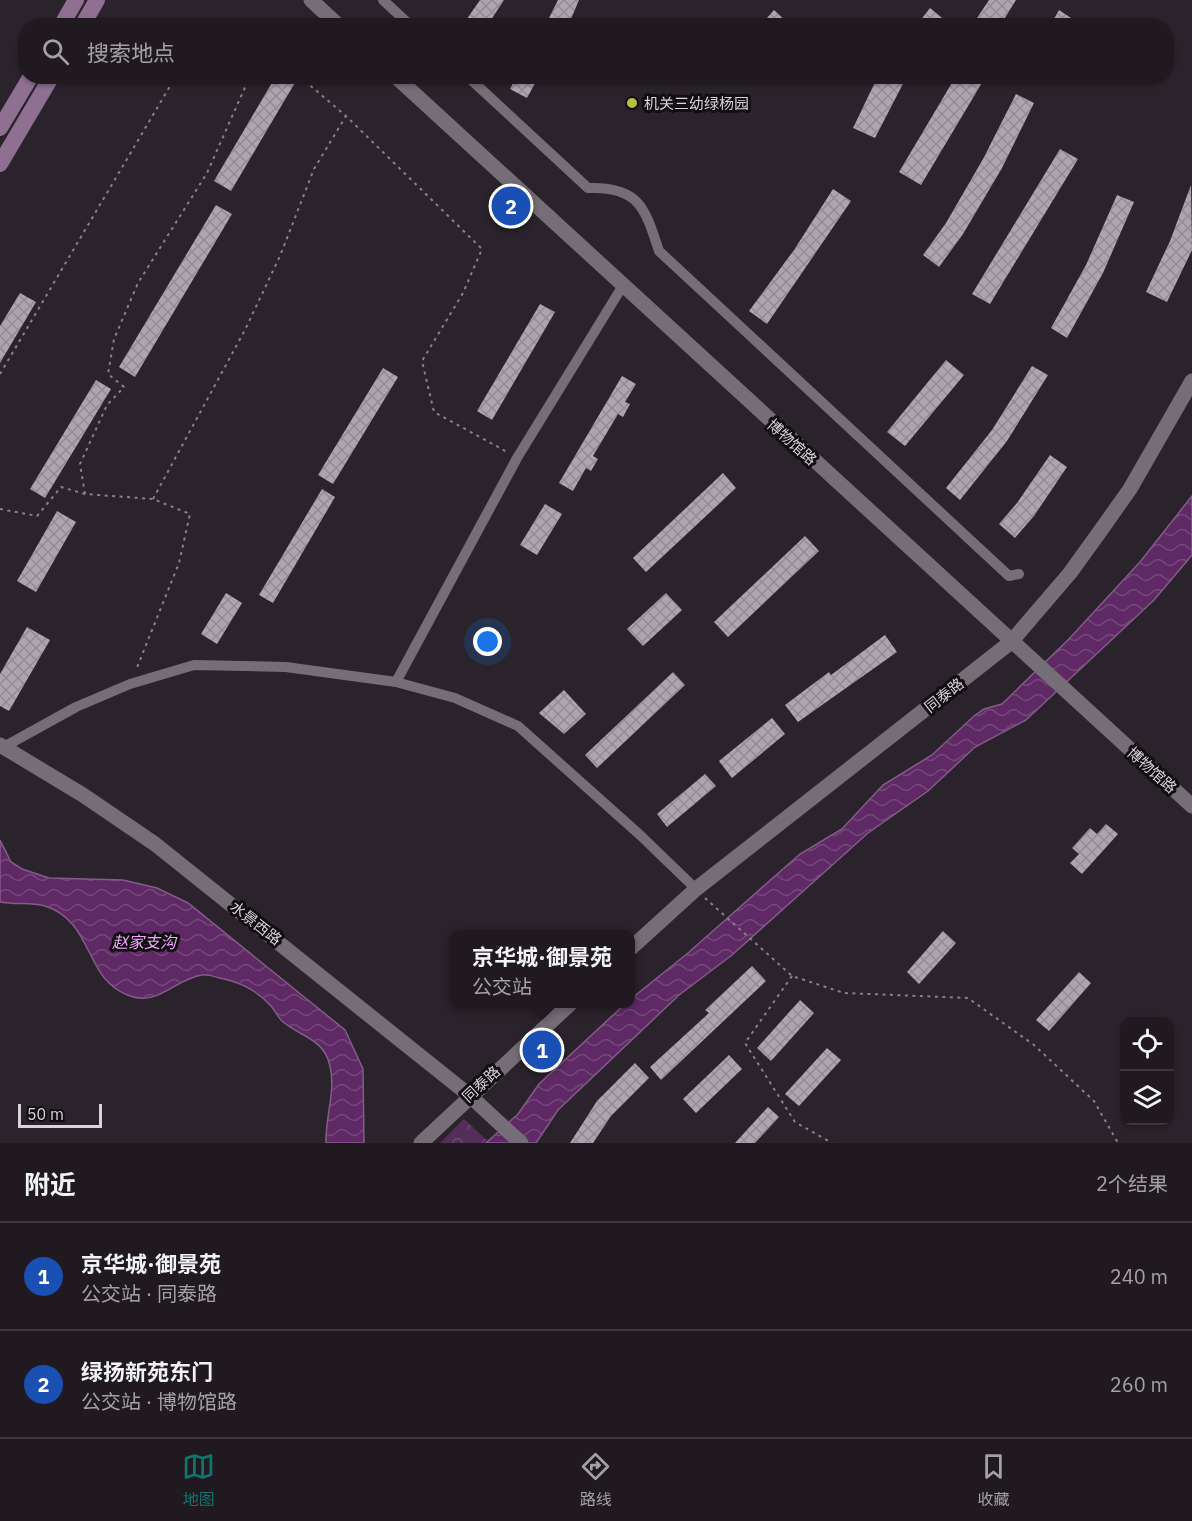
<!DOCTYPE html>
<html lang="zh">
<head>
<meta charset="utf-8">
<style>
	:root { --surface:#201a20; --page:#2d272d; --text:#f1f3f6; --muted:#a2a1a5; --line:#3d383e; --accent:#0f766e }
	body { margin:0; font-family:"IBM Plex Sans","Noto Sans SC",sans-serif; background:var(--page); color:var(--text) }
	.controls { position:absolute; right:18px; bottom:18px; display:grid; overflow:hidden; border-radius:12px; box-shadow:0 2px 4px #0004 }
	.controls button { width:54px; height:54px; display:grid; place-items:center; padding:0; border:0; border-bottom:2px solid var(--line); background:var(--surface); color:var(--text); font:30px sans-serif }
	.scale { position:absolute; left:18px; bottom:15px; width:84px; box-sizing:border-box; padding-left:6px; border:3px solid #d8d3d8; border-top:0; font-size:16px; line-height:21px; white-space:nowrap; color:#d8d3d8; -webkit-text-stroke:4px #110e11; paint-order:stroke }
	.you { position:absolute; left:488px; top:642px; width:21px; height:21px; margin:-15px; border:4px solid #fff; border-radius:50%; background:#1a73e8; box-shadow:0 0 0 9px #1a73e833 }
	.badge { display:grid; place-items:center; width:39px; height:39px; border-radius:50%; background:var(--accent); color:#fff; font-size:20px; font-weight:700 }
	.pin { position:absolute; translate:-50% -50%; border:3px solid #fff; box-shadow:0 2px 6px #0006 }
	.popup { position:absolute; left:449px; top:930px; width:186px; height:78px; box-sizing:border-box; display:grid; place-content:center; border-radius:12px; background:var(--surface); filter:drop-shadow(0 2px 4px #0005); font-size:20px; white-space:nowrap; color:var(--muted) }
	.popup b { font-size:22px; color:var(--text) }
	.popup::after { content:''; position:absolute; left:50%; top:100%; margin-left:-12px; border:12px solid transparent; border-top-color:var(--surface) }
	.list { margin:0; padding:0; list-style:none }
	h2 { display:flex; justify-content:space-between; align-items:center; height:78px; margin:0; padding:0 24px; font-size:26px }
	h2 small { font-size:20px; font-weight:400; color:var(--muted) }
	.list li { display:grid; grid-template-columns:39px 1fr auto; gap:18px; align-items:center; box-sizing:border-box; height:108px; padding:0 24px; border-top:2px solid var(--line) }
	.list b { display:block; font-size:22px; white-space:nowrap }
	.list p { margin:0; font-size:20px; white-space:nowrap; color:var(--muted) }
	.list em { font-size:20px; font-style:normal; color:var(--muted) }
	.icon { flex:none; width:33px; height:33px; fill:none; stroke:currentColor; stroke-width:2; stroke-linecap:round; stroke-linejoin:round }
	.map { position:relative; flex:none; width:1192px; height:1143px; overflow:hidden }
	.search { position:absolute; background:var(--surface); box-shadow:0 2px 4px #0004; left:18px; right:18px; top:18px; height:66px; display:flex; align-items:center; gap:15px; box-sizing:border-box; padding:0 21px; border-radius:24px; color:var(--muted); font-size:22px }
	.sheet { height:294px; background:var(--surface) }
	nav { display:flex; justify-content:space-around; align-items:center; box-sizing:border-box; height:84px; border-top:2px solid var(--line); background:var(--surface); font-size:16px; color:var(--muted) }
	nav a { display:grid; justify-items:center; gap:3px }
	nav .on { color:var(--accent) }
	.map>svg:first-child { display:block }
	.park { fill:url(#park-crowns) }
	.water { fill:url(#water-waves); stroke:#835c88; stroke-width:1.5 }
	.building { fill:url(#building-cross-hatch) }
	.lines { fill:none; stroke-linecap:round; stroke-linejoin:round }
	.path { stroke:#888288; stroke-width:2; stroke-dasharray:3 4.5; stroke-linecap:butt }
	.street { stroke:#766e77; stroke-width:10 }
	.secondary { stroke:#766e77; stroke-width:15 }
	.primary { stroke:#8f7093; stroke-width:16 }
	.poi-dot { fill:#b9c046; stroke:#110e11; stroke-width:2 }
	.labels { text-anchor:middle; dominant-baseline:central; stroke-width:6; stroke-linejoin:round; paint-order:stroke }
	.poi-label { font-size:15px; fill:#d8d3d8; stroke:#110e11; text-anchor:start }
	.street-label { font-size:15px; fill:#d8d3d8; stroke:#110e11 }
	.water-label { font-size:16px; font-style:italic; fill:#f5a7ff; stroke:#110e11 }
</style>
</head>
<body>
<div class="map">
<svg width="1192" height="1143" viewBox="0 0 1192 1143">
	<defs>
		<pattern id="park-crowns" width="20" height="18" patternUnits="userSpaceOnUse" patternTransform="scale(1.5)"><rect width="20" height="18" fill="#542e59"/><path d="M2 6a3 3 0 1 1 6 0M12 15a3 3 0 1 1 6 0" fill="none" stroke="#6c4b70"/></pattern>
		<pattern id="water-waves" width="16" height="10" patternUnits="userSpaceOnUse" patternTransform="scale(1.5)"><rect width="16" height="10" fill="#5f2966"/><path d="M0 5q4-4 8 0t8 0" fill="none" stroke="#75477b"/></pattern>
		<pattern id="building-cross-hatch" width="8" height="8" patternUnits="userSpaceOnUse" patternTransform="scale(1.5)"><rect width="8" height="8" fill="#aea4af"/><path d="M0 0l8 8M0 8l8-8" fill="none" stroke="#938b94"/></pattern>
	</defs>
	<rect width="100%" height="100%" fill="#2a232b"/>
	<polygon class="park" points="464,1119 490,1143 440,1143"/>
	<g class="water">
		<polygon points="1192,496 1192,555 1154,600 1026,720 975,747 928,791 868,833 732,955 679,995 558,1110 536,1143 486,1143 518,1114 539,1084 625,1004 630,1004 631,999 688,953 800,854 842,829 883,785 932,755 974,716 984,709 1002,704 1069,639 1140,562"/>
		<path d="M0,840L11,862L22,869L49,878L123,880L157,888L188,903L345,1030L363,1069L364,1143H326C325,1117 336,1092 330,1066C324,1038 300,1037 282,1021C278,1017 275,1011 271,1006C257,990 240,982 220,978C215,977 207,974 202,975C175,979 159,1006 130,996C83,980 95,922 45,906C32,902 14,905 0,902Z"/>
	</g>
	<g class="building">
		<polygon points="480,0 504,0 487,26 462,26"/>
		<polygon points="558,0 579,0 568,26 545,26"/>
		<polygon points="989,0 1016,0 1000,26 988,26 977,18"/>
		<polygon points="930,8 952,26 916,26"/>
		<polygon points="774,10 791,26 760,26"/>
		<polygon points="1059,10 1083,26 1050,26"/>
		<polygon points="276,76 288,76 296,81 231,191 214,181"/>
		<polygon points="517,76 539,76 527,98 510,89"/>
		<polygon points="878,76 907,76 875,138 853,128"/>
		<polygon points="956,76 986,76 921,185 899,172"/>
		<polygon points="1016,94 1034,103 1002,168 963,234 939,267 923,255 946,223 983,159"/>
		<polygon points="1060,149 1078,159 990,304 972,294"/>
		<polygon points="1191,185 1192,250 1167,302 1146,292 1170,241"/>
		<polygon points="833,189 851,201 767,324 749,311 794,250"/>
		<polygon points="1117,195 1134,202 1103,273 1067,338 1051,328 1086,265"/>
		<polygon points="216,205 232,214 135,377 119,367"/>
		<polygon points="20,293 36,302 0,363 0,326"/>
		<polygon points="540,304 555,312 492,420 477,411"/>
		<polygon points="946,360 964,375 905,446 887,432"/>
		<polygon points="1032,366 1048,375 1007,441 960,500 946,488 992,430"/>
		<polygon points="383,368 398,377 333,484 318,475"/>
		<polygon points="622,376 636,384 625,402 630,404 623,417 618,414 593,456 598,459 591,471 586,468 573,491 559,483"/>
		<polygon points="96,380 111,389 45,498 30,489"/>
		<polygon points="1050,455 1067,467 1034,516 1015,538 999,524 1017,503"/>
		<polygon points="723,473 736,488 646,572 633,558"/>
		<polygon points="322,489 335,497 273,603 259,595"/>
		<polygon points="545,504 562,514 537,555 520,545"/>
		<polygon points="57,511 76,522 36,592 17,581"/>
		<polygon points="805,536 819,551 728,637 714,622"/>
		<polygon points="226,593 242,603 217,644 201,634"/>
		<polygon points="666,593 682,610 643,646 627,629"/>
		<polygon points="27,627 50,640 9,711 0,706 0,674"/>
		<polygon points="885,635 897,652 798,722 785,705 829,672 831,675"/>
		<polygon points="673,672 685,685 597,768 585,755"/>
		<polygon points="564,690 586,714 564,734 539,713"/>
		<polygon points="772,718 785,734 732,778 719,761"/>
		<polygon points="705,774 716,786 667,827 657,814"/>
		<polygon points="1106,824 1118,834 1082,874 1070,863 1079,854 1072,848 1090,828 1097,834"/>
		<polygon points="943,931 956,943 919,984 907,972"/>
		<polygon points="752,966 766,981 661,1080 650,1067 709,1013 705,1010"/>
		<polygon points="1079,972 1091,983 1049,1031 1036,1020"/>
		<polygon points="800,1000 814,1013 771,1061 757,1048"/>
		<polygon points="827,1048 841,1060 799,1106 785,1094"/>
		<polygon points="729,1055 742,1069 696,1113 683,1099"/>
		<polygon points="635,1063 649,1078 611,1116 593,1143 570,1143 597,1101"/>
		<polygon points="768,1107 779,1117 755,1143 735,1143"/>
	</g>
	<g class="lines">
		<g class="path">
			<polyline points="206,26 208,22 215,26"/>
			<polyline points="299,76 346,116 482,249 463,293 422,361 434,412 509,453"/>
			<polyline points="0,374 176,76"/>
			<polyline points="85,494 80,464 107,405 124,387 108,374 114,339 138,283 207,173 250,76"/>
			<polyline points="153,499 245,330 280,256 314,169 346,116"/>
			<polyline points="0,509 37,516 61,487 85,494 153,499 190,514 179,563 136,670"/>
			<polyline points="705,898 792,976 844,993 968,998 1034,1045 1094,1101 1118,1143"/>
			<polyline points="792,976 745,1043 795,1122 832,1143"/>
		</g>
		<g class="street">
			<polyline points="383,0 411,26"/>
			<path d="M467,76L588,188C639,186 645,208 659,251L1009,576L1019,574"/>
			<polyline points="396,682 517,458 622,287"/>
			<polyline points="0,749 76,707 130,684 194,665 286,667 396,682 455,698 518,726 640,835 696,889"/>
		</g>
		<g class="secondary">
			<polyline points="311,0 339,26"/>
			<polyline points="395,76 1192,806"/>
			<polyline points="0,745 83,795 155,844 469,1095 521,1143"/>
			<polyline points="630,949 696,889 1011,642 1070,573 1101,530 1130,489 1192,381"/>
			<polyline points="421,1143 570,1004"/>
		</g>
		<g class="primary">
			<polyline points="61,26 76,0"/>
			<polyline points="82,26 97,0"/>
			<polyline points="0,128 31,76"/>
			<polyline points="0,164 52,76"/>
		</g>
	</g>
	<circle class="poi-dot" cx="632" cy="103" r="6"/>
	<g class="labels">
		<g class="poi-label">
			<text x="644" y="103">机关三幼绿杨园</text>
		</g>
		<g class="street-label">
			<text transform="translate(792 442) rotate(42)">博物馆路</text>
			<text transform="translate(944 695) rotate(-38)">同泰路</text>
			<text transform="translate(1152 770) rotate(42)">博物馆路</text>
			<text transform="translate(256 923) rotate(38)">水景西路</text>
			<text transform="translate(481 1084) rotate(-43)">同泰路</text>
		</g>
		<g class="water-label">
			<text x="144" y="942">赵家支沟</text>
		</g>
	</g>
</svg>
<div class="controls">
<button><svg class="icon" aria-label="locate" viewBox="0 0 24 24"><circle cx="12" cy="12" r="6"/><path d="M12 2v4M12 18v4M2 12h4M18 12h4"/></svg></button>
<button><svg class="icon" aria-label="layers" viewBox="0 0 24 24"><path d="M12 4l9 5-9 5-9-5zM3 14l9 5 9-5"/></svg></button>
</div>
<div class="scale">50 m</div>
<div class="you"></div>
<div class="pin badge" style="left:542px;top:1050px;background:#1a4fb4">1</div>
<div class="popup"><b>京华城·御景苑</b>公交站</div>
<div class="pin badge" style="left:511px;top:206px;background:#1a4fb4">2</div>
<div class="search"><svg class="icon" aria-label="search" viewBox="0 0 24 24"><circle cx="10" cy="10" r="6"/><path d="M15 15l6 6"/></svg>搜索地点</div>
</div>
<section class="sheet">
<h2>附近<small>2个结果</small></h2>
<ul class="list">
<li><span class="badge" style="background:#1a4fb4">1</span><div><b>京华城·御景苑</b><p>公交站 · 同泰路</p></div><em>240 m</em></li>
<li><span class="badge" style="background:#1a4fb4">2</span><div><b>绿扬新苑东门</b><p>公交站 · 博物馆路</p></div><em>260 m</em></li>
</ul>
</section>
<nav>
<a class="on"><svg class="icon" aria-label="map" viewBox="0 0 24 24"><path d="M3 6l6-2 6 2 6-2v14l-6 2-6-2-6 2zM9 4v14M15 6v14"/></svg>地图</a>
<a><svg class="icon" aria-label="directions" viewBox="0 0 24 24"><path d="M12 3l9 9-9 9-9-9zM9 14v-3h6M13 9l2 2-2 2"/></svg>路线</a>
<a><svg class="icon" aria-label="saved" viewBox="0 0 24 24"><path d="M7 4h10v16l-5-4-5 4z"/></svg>收藏</a>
</nav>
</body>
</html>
